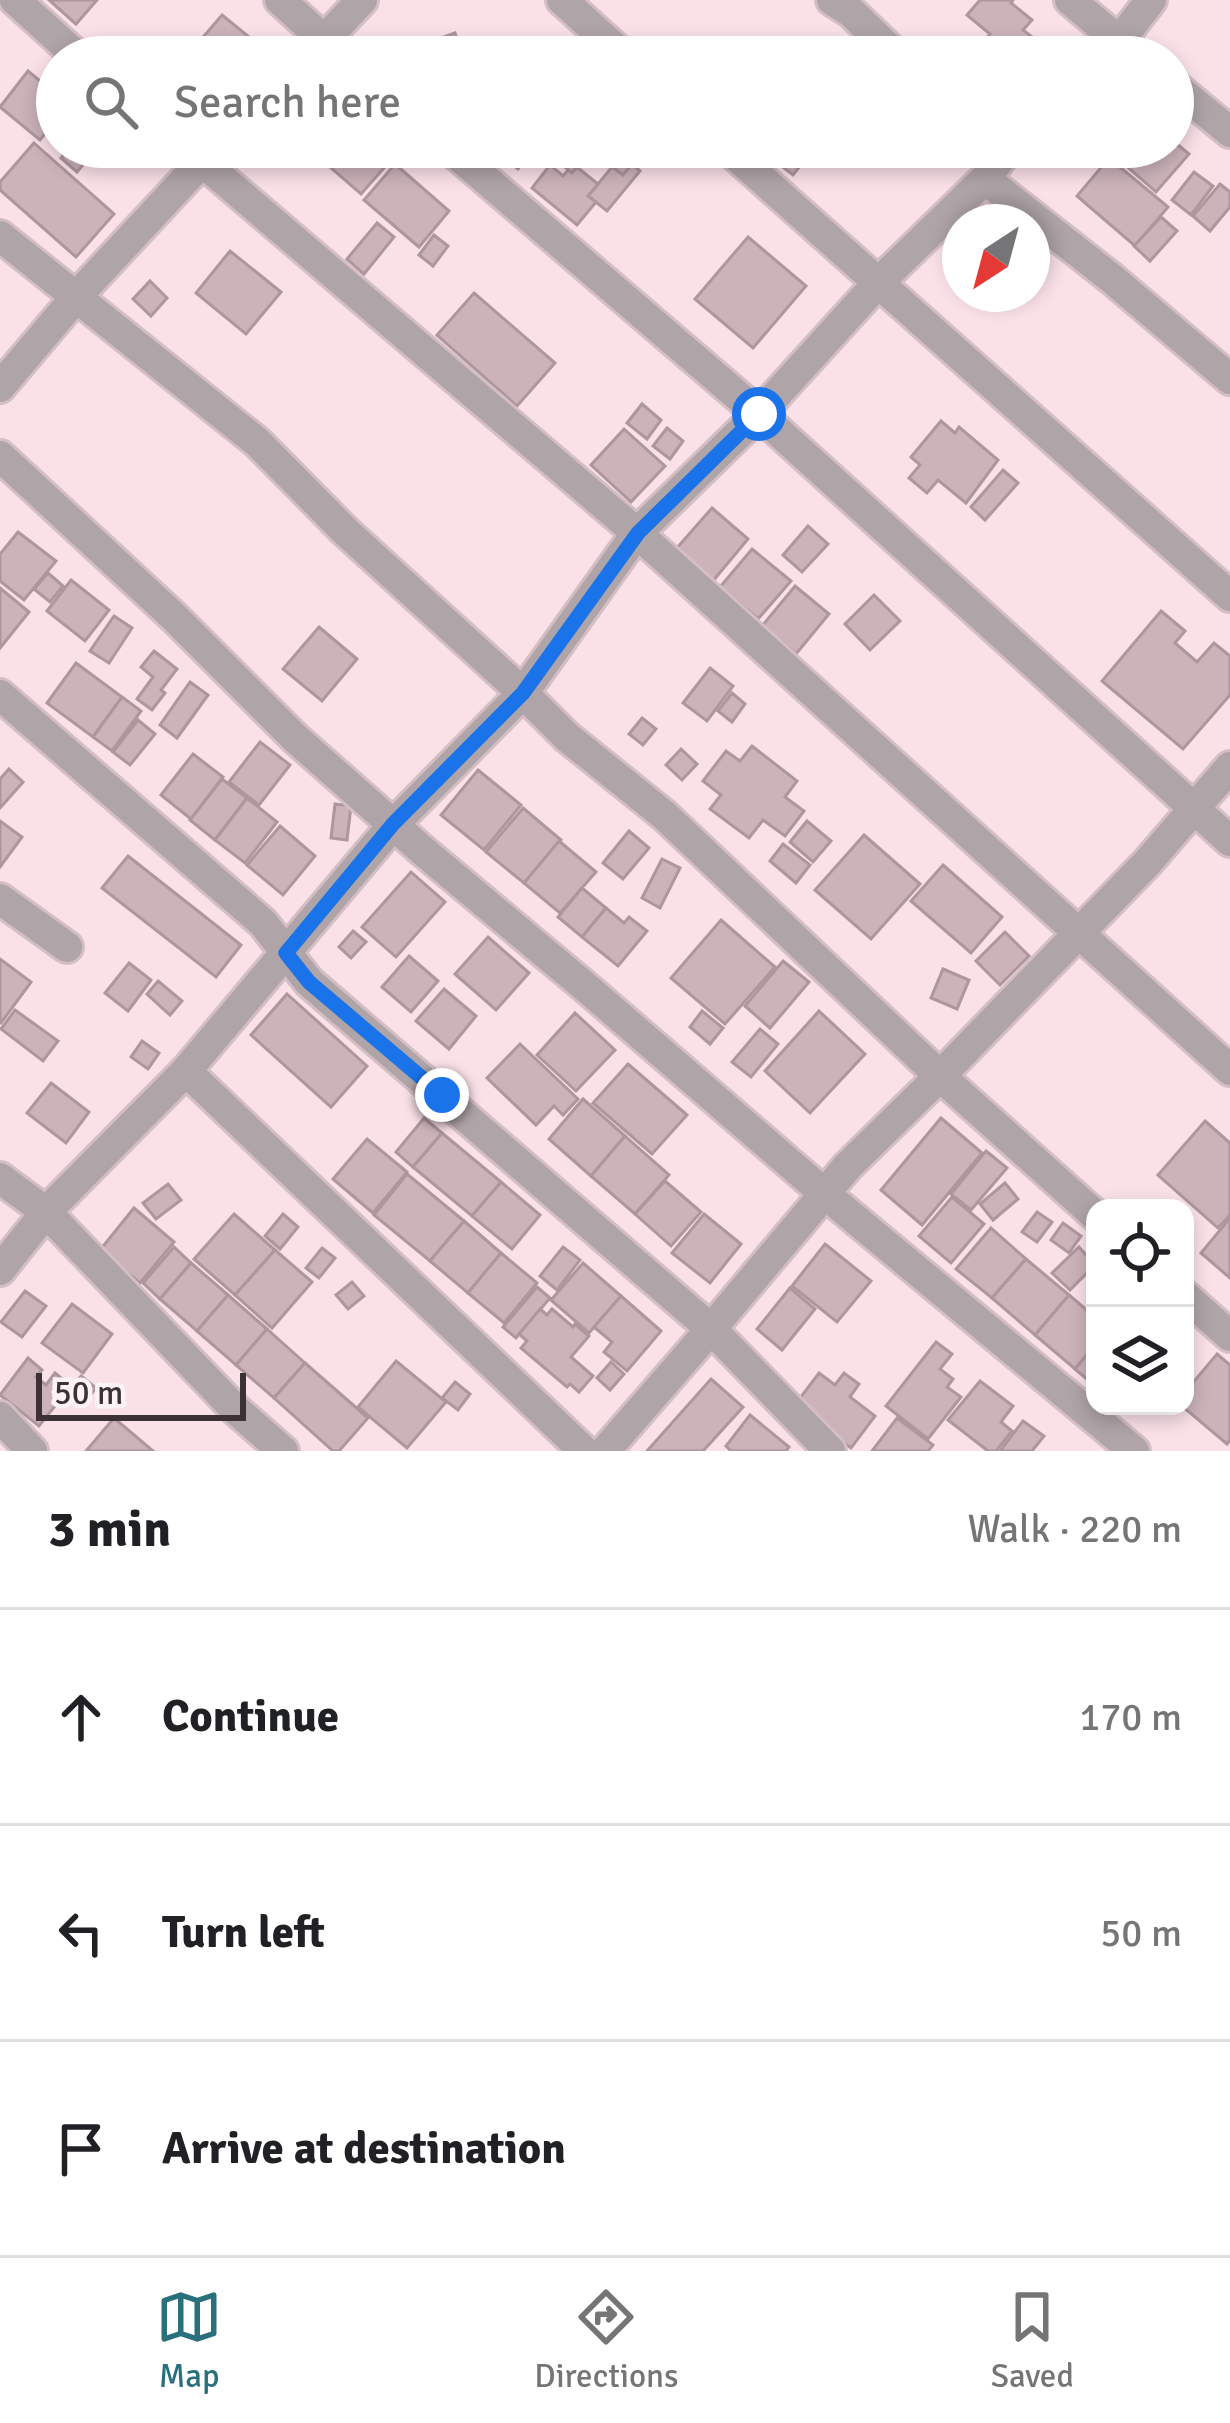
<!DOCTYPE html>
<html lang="en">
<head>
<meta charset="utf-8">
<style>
	:root { --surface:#fff; --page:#f6f6f6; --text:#202124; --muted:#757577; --line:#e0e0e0; --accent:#28707b }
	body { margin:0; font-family:Signika,sans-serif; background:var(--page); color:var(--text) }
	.controls { position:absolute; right:36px; bottom:36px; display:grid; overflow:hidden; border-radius:24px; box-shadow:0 6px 18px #0003 }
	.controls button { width:108px; height:108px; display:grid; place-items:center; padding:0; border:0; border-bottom:3px solid var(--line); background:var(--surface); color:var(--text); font:60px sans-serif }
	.compass { position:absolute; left:942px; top:204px; width:108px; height:108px; border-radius:50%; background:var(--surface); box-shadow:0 6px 18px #0003; rotate:216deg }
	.scale { position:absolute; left:36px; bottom:30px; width:210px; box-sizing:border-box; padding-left:12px; border:6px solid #3c3235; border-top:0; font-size:33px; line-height:42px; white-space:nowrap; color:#3c3235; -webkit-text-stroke:9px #fdf2f5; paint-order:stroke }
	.stop { position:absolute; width:36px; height:36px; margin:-27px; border:9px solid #1a73e8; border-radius:50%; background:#fff }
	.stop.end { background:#1a73e8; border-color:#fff; box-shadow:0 3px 12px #0008 }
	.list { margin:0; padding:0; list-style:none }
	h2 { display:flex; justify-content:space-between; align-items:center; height:156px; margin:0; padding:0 48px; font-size:51px }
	h2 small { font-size:39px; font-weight:400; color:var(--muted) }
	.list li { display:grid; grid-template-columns:78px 1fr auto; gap:36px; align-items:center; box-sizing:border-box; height:216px; padding:0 48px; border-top:3px solid var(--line) }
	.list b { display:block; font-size:45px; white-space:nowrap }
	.list em { font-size:39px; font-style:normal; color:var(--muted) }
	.icon { flex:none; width:66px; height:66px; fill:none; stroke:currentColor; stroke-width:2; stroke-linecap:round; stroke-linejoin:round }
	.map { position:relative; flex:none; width:1230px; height:1451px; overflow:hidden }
	.search { position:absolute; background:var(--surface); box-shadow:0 6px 18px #0003; left:36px; right:36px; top:36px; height:132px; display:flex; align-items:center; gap:30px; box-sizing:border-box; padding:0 42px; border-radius:66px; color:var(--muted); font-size:45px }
	.sheet { height:804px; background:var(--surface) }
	nav { display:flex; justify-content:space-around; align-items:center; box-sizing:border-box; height:168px; border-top:3px solid var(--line); background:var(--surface); font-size:33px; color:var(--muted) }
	nav a { display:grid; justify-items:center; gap:6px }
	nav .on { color:var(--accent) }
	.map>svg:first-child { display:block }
	.building { fill:#ccb3ba; stroke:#ae969d; stroke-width:3 }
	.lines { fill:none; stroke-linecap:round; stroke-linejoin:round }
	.minor-casing { stroke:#d4bec4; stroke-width:36 }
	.minor { stroke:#afa4a7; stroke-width:30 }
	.route { stroke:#1a73e8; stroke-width:15 }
</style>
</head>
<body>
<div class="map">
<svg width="1230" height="1451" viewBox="0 0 1230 1451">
	<rect width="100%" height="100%" fill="#fae1e8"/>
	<g class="building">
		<polygon points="49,0 97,0 76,24"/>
		<polygon points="980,0 1013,0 1011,3 1032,20 1023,30 1040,43 1029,57 998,57 982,44 990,34 967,15"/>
		<polygon points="222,15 259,45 249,57 186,57"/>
		<polygon points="455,33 463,56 445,57 438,39"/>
		<polygon points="28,71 57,95 57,119 40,140 0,107"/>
		<polygon points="1173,141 1189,154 1156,192 1117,158 1127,147 1173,147"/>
		<polygon points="34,143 114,214 76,257 0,190 0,182"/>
		<polygon points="70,147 80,147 90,156 77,172 61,158"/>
		<polygon points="378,147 392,159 361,194 308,148"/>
		<polygon points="489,147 535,147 518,169"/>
		<polygon points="551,147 594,147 572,173 547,152"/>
		<polygon points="594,147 646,147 623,175 591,150"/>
		<polygon points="757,147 815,147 793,175"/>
		<polygon points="1109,158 1168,207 1135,246 1077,196"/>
		<polygon points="395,164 449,211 419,247 364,200"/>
		<polygon points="632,164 640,171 607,211 588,196 612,167 623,175"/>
		<polygon points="550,165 563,176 568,170 572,173 577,167 598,184 588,196 596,202 577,225 532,188"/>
		<polygon points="1194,172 1213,186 1191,215 1172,200"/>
		<polygon points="1220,184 1230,192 1230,207 1210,231 1193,216"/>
		<polygon points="1161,217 1177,231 1150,261 1134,246"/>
		<polygon points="377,223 394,237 364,274 347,259"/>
		<polygon points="434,235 448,246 433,266 419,255"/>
		<polygon points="748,237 806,286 753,348 695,299"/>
		<polygon points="230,251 281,292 246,334 196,293"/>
		<polygon points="150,281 167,298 151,316 133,299"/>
		<polygon points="474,293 555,363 517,406 437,335"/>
		<polygon points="642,404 661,420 647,439 627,423"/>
		<polygon points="941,421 955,433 959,427 998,460 966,503 938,480 927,493 909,478 920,465 911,457"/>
		<polygon points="667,428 683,441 670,459 653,446"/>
		<polygon points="624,429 665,466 631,502 591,465"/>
		<polygon points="1003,470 1018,483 985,520 971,507"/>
		<polygon points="712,508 748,539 712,582 675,550"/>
		<polygon points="808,526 828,544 802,572 783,555"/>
		<polygon points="18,532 56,561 24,600 0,581 0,554"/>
		<polygon points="752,549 791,581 758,619 720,587"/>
		<polygon points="48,573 63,586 50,602 34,589"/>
		<polygon points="71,580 109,610 85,641 47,611"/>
		<polygon points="795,586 829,614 796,654 762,626"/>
		<polygon points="0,588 29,612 0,648"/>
		<polygon points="874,595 900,621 870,650 845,624"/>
		<polygon points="1161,611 1185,631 1175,643 1197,662 1214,643 1230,656 1230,695 1183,749 1102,681"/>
		<polygon points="114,616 132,628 109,663 90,651"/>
		<polygon points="319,627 357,659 322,701 283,669"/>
		<polygon points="154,651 177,669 161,690 165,693 152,710 137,699 153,677 141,667"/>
		<polygon points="76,663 122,697 93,737 47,703"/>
		<polygon points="710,668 733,686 707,721 683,703"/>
		<polygon points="190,682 208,695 177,738 160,725"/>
		<polygon points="732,693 745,704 732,722 718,711"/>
		<polygon points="122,697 141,711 112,751 93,737"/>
		<polygon points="642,718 656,729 643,745 629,734"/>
		<polygon points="138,720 155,734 130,765 113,752"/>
		<polygon points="260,742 290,765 259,805 229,782"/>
		<polygon points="752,746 797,781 785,797 804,811 785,836 763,820 749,838 710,809 721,795 703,781 726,751 740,761"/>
		<polygon points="681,749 697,764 682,780 666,765"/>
		<polygon points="193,754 223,777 191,819 161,795"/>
		<polygon points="9,769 23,782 0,808 0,779"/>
		<polygon points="478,770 521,805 484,850 441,815"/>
		<polygon points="222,779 247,798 215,840 190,820"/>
		<polygon points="247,798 277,822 245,863 215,840"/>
		<polygon points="335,804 351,806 347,840 331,838"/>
		<polygon points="523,808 561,840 524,883 486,852"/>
		<polygon points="0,821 22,837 0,867"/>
		<polygon points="807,821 831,841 813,862 790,842"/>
		<polygon points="280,826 315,856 283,895 247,865"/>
		<polygon points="629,831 649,848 623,879 603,863"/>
		<polygon points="864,835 920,884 871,939 815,890"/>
		<polygon points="559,841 596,872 560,913 524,883"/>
		<polygon points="783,844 810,865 796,883 770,861"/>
		<polygon points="128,856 241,945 216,977 102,888"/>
		<polygon points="662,859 680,868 660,908 642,898"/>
		<polygon points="943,865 1002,917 971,953 911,901"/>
		<polygon points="411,872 445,902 396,957 362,927"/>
		<polygon points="582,888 606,908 582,937 558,917"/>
		<polygon points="606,908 624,923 629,917 647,931 618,966 582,937"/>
		<polygon points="721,920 775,967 725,1024 671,978"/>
		<polygon points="353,931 366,942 351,958 339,947"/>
		<polygon points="1005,932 1029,956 1000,985 976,961"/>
		<polygon points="488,937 529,973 496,1010 455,974"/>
		<polygon points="409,956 438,981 411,1012 382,987"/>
		<polygon points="0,959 31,982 1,1023 0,1023"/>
		<polygon points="783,961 809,982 770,1028 745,1006"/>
		<polygon points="129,963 151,980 128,1011 105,993"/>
		<polygon points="943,969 969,980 957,1009 931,998"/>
		<polygon points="158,981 182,1001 170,1015 147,994"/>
		<polygon points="444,989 476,1016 449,1049 416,1021"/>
		<polygon points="287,994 367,1066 331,1107 251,1035"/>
		<polygon points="15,1010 58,1041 43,1061 1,1029"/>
		<polygon points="702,1011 723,1028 710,1044 690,1027"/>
		<polygon points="819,1011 865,1054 810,1113 765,1071"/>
		<polygon points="575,1013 615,1050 576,1091 537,1055"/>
		<polygon points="760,1029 778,1044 751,1077 732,1062"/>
		<polygon points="142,1041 159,1053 148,1069 131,1057"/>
		<polygon points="520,1044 578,1099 563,1115 554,1106 536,1125 487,1078"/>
		<polygon points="628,1064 687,1115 652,1154 593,1103"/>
		<polygon points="51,1083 89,1112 66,1143 27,1113"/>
		<polygon points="583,1099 625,1136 591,1176 549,1139"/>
		<polygon points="424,1118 442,1133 413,1167 396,1152"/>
		<polygon points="941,1118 982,1153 922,1225 881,1190"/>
		<polygon points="1205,1121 1230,1143 1230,1215 1218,1228 1158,1175"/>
		<polygon points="442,1133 501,1182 472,1216 413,1167"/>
		<polygon points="625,1136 669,1175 635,1214 591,1176"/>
		<polygon points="367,1139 407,1172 373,1213 333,1179"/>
		<polygon points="986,1151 1007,1168 971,1210 951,1194"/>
		<polygon points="407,1174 464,1221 430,1261 374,1215"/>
		<polygon points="665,1181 701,1212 671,1246 635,1214"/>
		<polygon points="501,1182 540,1215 512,1249 472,1216"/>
		<polygon points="1005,1183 1018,1199 993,1220 980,1204"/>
		<polygon points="168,1184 181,1200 156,1219 143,1203"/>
		<polygon points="952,1197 984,1224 951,1263 919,1236"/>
		<polygon points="134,1208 174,1242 140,1283 100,1250"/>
		<polygon points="1037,1212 1052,1222 1037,1242 1022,1232"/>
		<polygon points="234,1214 275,1250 235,1295 194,1259"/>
		<polygon points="283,1214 298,1227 280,1249 265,1236"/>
		<polygon points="704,1214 741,1244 710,1283 672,1253"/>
		<polygon points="1230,1218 1230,1278 1201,1253"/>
		<polygon points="464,1221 501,1253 468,1293 430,1261"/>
		<polygon points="1063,1223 1081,1236 1069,1253 1051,1240"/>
		<polygon points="991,1228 1026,1259 992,1298 956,1269"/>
		<polygon points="825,1244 871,1281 837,1322 792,1286"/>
		<polygon points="174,1247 191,1263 160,1299 143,1283"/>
		<polygon points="563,1247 580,1260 557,1290 540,1276"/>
		<polygon points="1079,1247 1095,1265 1070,1290 1052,1273"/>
		<polygon points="322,1248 335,1258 319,1278 306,1268"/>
		<polygon points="275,1250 312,1282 272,1328 235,1295"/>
		<polygon points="501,1253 537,1283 504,1323 468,1293"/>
		<polygon points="1026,1259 1069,1295 1035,1335 992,1298"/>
		<polygon points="191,1263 228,1295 197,1331 160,1299"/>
		<polygon points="583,1263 621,1296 589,1333 551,1300"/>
		<polygon points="352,1282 364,1296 348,1309 336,1295"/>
		<polygon points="537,1287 550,1298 516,1338 503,1327"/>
		<polygon points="790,1288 815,1309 782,1350 757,1329"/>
		<polygon points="25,1291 46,1306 22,1337 1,1322"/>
		<polygon points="228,1295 267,1329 236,1365 197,1331"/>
		<polygon points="1069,1295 1095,1317 1095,1345 1075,1369 1035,1335"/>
		<polygon points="621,1296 661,1331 627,1371 604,1352 612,1342 594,1327"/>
		<polygon points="72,1304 112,1334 83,1373 42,1343"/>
		<polygon points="540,1309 547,1315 552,1309 573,1327 575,1324 589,1336 571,1357 593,1376 579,1392 570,1384 567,1387 521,1348 527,1341 519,1334"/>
		<polygon points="267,1329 305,1363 274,1398 236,1365"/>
		<polygon points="936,1342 952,1354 940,1369 953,1379 947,1387 961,1397 928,1439 886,1406"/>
		<polygon points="1095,1345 1095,1386 1075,1369"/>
		<polygon points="1217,1354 1230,1365 1230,1440 1227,1444 1182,1406 1185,1406 1185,1392"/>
		<polygon points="28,1358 42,1370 36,1377 46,1385 55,1373 71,1386 39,1426 0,1395"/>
		<polygon points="396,1361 446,1402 407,1448 358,1407"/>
		<polygon points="611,1362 624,1374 610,1390 597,1378"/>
		<polygon points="305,1363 368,1418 339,1451 333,1451 274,1398"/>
		<polygon points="819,1373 835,1385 844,1373 859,1384 850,1397 875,1416 851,1448 794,1406"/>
		<polygon points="81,1376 96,1388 83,1404 68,1392"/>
		<polygon points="711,1379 743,1407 703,1451 647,1451"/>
		<polygon points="980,1381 1013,1406 1001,1422 1012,1431 996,1451 988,1451 948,1420"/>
		<polygon points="455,1382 470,1394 458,1410 442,1398"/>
		<polygon points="750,1415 789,1447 786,1451 731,1451 726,1446"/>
		<polygon points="114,1418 153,1451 86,1451"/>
		<polygon points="897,1418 933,1445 928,1451 872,1451"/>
		<polygon points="1023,1421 1044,1436 1032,1451 1000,1451"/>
	</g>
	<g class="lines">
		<g class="minor-casing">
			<g id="minor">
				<polyline points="15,0 78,57"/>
				<polyline points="280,0 343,57"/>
				<polyline points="562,0 625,57"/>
				<polyline points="832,0 851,12 898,57"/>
				<polyline points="1070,0 1138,57"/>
				<polyline points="308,57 362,0"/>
				<polyline points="1107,57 1151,0"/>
				<polyline points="1173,85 1230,132"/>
				<polyline points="185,147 637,533 1230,1070"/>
				<polyline points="448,147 759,414 1230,841"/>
				<polyline points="726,147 1230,596"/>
				<polyline points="985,179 1111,278 1230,379"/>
				<polyline points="0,236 257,442 345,531 523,693 567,737 664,815 940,1076 1095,1215"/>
				<polyline points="0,387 76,297 212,151"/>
				<polyline points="0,456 174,617 295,738 423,851 589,990 825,1194 1134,1451"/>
				<polyline points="0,695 263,923 309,982 711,1329 830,1451"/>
				<polyline points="0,899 67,947"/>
				<polyline points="186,1071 584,1451"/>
				<polyline points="0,1178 46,1212 236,1410 283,1451"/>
				<polyline points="0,1270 46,1212 186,1071 393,825 523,693 637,533 759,414 878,283 985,179 1007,150 1016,147"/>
				<polyline points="1185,1296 1230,1336"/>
				<polyline points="0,1417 32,1451"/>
				<polyline points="605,1451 711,1329 847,1167 940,1076 1147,863 1230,767"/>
			</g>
		</g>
		<use href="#minor" class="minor"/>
	</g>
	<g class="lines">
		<polyline class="route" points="442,1095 309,982 286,953 393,824 523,693 638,533 759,414"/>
	</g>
</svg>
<div class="controls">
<button><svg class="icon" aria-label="locate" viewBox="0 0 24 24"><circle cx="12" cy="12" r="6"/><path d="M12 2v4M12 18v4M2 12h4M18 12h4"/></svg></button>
<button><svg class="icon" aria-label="layers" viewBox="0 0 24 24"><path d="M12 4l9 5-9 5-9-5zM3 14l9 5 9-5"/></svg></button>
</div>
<svg class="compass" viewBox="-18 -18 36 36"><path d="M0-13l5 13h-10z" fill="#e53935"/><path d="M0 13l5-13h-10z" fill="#757577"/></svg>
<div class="scale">50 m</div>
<div class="stop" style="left:759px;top:414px"></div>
<div class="stop end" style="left:442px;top:1095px"></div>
<div class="search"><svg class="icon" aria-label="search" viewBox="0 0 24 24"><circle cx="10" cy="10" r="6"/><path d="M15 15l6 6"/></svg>Search here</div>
</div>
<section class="sheet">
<h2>3 min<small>Walk · 220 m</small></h2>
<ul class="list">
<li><svg class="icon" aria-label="ahead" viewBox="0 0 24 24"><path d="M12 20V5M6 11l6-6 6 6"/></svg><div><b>Continue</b></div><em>170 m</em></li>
<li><svg class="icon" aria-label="left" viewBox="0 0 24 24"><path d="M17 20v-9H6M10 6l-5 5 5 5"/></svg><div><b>Turn left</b></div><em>50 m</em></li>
<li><svg class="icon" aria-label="arrive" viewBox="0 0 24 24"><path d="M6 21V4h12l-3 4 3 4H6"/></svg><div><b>Arrive at destination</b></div></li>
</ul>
</section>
<nav>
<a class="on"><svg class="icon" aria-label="map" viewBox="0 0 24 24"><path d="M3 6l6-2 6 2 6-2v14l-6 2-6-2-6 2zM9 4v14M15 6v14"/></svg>Map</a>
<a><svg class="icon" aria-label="directions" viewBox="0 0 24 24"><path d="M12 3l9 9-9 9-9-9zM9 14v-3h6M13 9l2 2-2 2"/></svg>Directions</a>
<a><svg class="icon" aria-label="saved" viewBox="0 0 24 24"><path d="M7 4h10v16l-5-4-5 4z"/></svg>Saved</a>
</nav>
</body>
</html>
